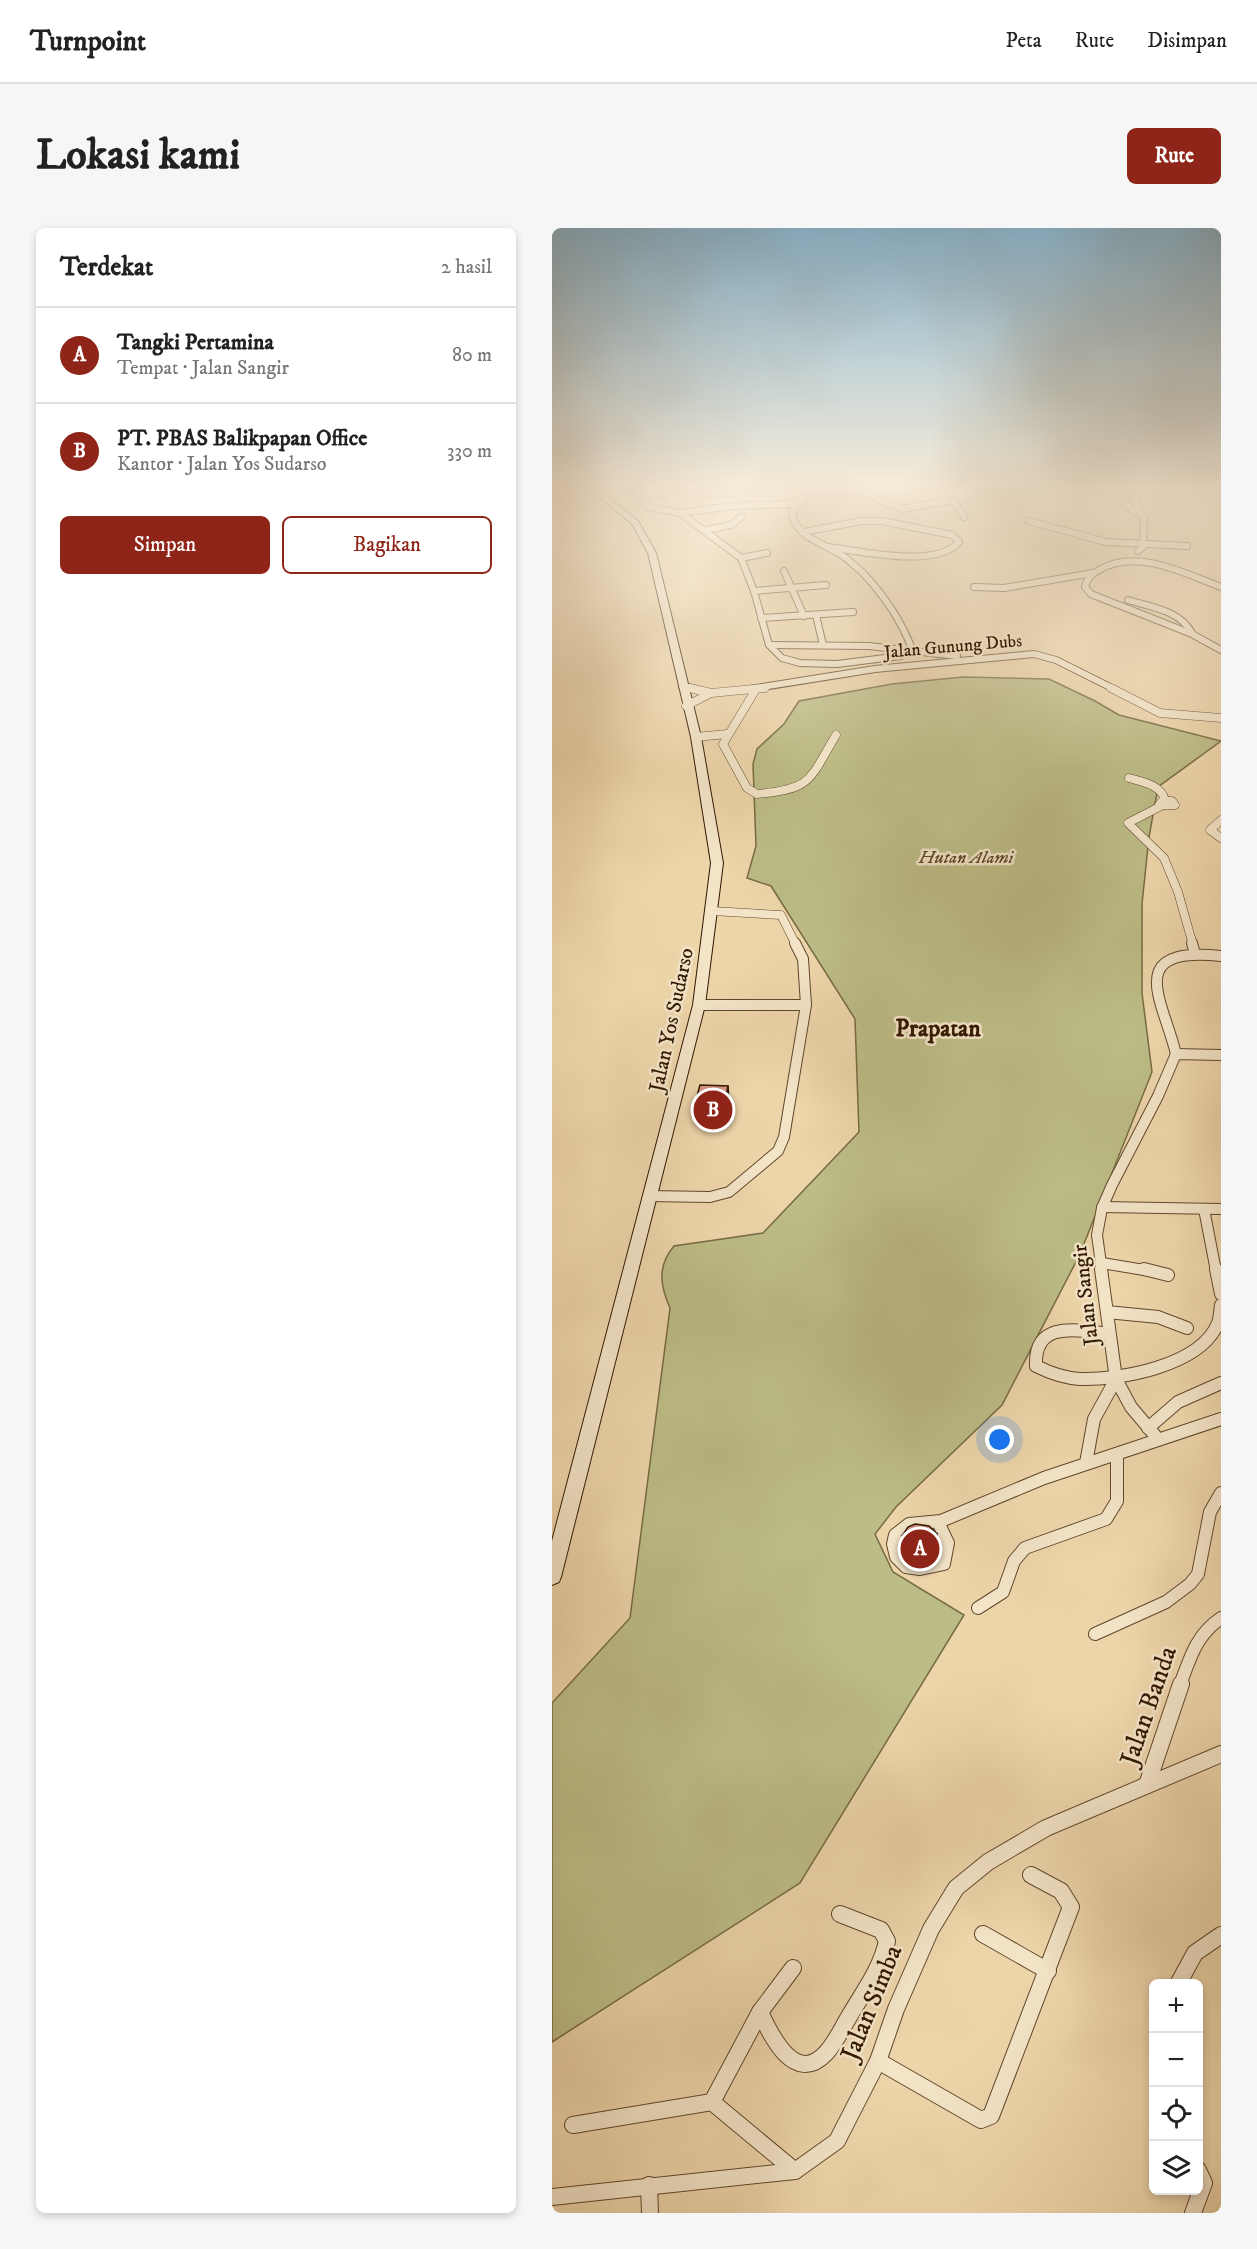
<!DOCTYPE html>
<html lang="id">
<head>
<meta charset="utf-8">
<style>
	:root { --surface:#fff; --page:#f6f6f6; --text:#222; --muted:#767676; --line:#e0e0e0; --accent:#8f2418 }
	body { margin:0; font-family:"IM FELL DW Pica",serif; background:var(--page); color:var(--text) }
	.controls { position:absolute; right:18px; bottom:18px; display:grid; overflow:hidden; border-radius:9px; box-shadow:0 3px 9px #0003 }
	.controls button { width:54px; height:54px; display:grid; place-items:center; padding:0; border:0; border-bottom:2px solid var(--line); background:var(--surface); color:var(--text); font:30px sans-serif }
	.you { position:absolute; left:448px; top:1212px; width:21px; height:21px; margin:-15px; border:4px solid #fff; border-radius:50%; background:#1a73e8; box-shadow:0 0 0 9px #1a73e833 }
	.badge { display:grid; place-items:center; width:39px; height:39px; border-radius:50%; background:var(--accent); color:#fff; font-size:20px; font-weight:700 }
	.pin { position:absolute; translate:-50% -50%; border:3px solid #fff; box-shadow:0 2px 6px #0006 }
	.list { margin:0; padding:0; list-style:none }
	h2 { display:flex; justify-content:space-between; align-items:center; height:78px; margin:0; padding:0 24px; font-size:26px }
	h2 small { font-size:20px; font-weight:400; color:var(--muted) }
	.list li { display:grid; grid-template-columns:39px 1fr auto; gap:18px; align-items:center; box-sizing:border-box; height:96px; padding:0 24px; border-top:2px solid var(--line) }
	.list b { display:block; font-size:22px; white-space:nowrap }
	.list p { margin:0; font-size:20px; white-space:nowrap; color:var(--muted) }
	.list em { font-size:20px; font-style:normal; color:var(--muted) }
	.actions { display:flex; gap:12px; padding:18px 24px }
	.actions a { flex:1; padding:14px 0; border:2px solid var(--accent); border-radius:9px; text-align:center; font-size:21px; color:var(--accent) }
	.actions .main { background:var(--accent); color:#fff }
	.icon { flex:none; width:33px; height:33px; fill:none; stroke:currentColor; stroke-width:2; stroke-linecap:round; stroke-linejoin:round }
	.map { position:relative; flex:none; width:669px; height:1985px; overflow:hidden; border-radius:9px }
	header { display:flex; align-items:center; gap:36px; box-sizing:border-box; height:84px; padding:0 30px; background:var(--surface); border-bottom:2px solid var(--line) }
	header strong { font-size:28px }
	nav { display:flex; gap:33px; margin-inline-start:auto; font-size:21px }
	.intro { display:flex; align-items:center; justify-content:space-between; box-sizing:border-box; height:144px; padding:0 36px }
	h1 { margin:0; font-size:42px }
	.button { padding:15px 27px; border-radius:9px; background:var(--accent); color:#fff; font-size:21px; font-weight:700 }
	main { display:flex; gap:36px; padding:0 36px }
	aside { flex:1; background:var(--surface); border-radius:9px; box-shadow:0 3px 9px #0003 }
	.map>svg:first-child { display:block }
	.green { fill:#bcbc86; stroke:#776a44; stroke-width:1.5 }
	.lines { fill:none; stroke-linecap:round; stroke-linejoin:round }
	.street-far4-casing { stroke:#61472b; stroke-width:8 }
	.street-far3-casing { stroke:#61472b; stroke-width:9 }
	.street-far2-casing { stroke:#61472b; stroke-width:12 }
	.street-far1-casing { stroke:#61472b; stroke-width:14 }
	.street-casing { stroke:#61472b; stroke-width:18 }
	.secondary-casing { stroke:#321801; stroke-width:2 }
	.street-far4 { stroke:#f3e4c8; stroke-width:6 }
	.street-far3 { stroke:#f3e4c8; stroke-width:8 }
	.street-far2 { stroke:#f3e4c8; stroke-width:10 }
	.street-far1 { stroke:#f3e4c8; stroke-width:12 }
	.street { stroke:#f3e4c8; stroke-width:16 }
	.secondary { fill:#f3e4c8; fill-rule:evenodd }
	.wall { fill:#c78679; stroke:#321801; stroke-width:1.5 }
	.shaded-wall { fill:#a26d63; stroke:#321801; stroke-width:1.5 }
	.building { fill:#e79c8d; stroke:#321801; stroke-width:1.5 }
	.labels { text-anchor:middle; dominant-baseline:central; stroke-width:5; stroke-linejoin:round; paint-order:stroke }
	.far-street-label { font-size:18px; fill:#321801; stroke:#f3e4c8 }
	.far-park-label { font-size:18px; font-style:italic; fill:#5b4929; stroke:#f3e4c8 }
	.street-label { font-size:21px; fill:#321801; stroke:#f3e4c8 }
	.quarter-label { font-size:24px; font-weight:bold; fill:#321801; stroke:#f3e4c8 }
	.near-street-label { font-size:26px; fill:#321801; stroke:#f3e4c8 }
</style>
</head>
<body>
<header>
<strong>Turnpoint</strong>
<nav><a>Peta</a><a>Rute</a><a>Disimpan</a></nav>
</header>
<div class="intro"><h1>Lokasi kami</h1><a class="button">Rute</a></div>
<main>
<aside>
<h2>Terdekat<small>2 hasil</small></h2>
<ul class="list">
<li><span class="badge">A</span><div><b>Tangki Pertamina</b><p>Tempat · Jalan Sangir</p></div><em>80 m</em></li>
<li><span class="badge">B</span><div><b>PT. PBAS Balikpapan Office</b><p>Kantor · Jalan Yos Sudarso</p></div><em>330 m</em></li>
</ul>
<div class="actions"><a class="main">Simpan</a><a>Bagikan</a></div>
</aside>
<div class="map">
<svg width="669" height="1985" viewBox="0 0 669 1985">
	<rect width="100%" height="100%" fill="#edd5aa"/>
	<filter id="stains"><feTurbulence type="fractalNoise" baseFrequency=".00333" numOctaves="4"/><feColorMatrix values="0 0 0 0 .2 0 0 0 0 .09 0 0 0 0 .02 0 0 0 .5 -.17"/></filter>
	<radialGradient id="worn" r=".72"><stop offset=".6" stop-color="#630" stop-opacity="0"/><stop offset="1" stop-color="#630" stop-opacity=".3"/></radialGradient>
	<path class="green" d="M411,449L497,451L543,473L567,487L669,513L606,559L597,609L590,676V765L600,844L528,1026L450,1177L344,1279L323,1306L341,1344L412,1387L248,1655L0,1814V1475L78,1390L118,1080C108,1057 105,1038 122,1018L211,1005L307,904L303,791L219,658L195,650L204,618L201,536L205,521L232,496L247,473L340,456Z"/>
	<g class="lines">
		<g class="street-far4-casing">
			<g id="street-far4">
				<polyline points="72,260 84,263 97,279 128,285 181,278 243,276"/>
				<path d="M252,260L254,266L241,282C237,306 272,316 288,326C296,331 303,338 310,344C331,366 349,392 360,421"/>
				<polyline points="548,260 592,289"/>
				<polyline points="577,260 592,290 591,319 586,323"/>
				<polyline points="254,264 303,262 350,281 413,270 407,265 388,260"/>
				<polyline points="91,269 122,263 179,266"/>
				<polyline points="402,274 412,289"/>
				<polyline points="128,285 189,330 202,363 217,417 230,430 248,435 285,436 349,428 360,421"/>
				<polyline points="477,293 554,314 635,318"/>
				<polyline points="154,302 179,297 189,289"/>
				<path d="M252,304L309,293H330L400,307L407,314C384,341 308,323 276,319"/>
				<polyline points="189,330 215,325"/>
				<polyline points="232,343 252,388"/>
				<polyline points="422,359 452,360 541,345"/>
				<path d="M669,359C632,345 585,320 547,342C540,346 535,350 533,359L539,366L640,406L669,422"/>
				<polyline points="202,363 274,357"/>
				<path d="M576,372C599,379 627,382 640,405"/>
				<polyline points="264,387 271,417"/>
				<polyline points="209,390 301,384"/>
				<polyline points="218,417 317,418 405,428"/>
				<polyline points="130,458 144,461"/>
				<polyline points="198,461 323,441 482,426 504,432 562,461"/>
			</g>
		</g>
		<g class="street-far3-casing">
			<g id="street-far3">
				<polyline points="138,460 159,465 213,460"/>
				<polyline points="559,460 608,485 669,490"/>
				<path d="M204,461L171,516L195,560L205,566C261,561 257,552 284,507"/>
				<polyline points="134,478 159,465"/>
				<polyline points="144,509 175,506"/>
				<path d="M577,550C591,554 609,557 613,572"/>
				<polygon points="610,573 620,573 623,577 607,577"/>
				<polyline points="609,578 576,595 612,630 626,664 641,717"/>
				<polyline points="669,592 658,602 669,610"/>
				<polyline points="160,683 229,687 244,717"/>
			</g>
		</g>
		<g class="street-far2-casing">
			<g id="street-far2">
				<polyline points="243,715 251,731 254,777"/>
				<polyline points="640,715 643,726"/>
				<path d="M624,826C611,772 571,718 669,728"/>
				<polyline points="96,968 158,969 177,964 226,923 232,909 254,777 147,777"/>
				<polyline points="550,979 669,981"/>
				<polyline points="652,981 664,1043"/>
				<polyline points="550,1035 598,1043"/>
				<polyline points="550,1043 545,1007 550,980 560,957 606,868 624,826 669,827"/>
			</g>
		</g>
		<g class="street-far1-casing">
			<g id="street-far1">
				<polyline points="549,1041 564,1151 579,1179 606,1211"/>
				<polyline points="592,1041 616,1047"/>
				<polyline points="664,1041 669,1066"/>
				<polyline points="555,1084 606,1089 635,1100"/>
				<path d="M557,1106C525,1102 482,1092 484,1138C498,1145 512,1150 528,1151C568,1152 649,1138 666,1095C668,1090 668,1083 669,1077"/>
				<polyline points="596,1200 626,1174 669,1155"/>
				<polyline points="534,1235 542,1191 564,1151"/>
				<polyline points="386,1294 396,1315 392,1336 368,1341 354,1339 344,1329 341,1316 343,1307 357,1296 389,1293 492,1250 669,1191"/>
				<polyline points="426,1380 451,1364 462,1333 473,1320 554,1291 565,1273 565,1226"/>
				<polyline points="543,1406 614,1374 638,1356 646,1346 658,1284 669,1265"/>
				<path d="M628,1457C638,1430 644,1407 669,1390"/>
			</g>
		</g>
		<g class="street-casing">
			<g id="street">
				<polyline points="595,1557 629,1456"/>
				<polyline points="431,1706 496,1743"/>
				<polyline points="626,1756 643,1725 669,1707"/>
				<path d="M208,1784C219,1808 243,1858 274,1825C284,1814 290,1800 298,1787C312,1763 329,1741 335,1713L329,1702L288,1686"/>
				<polyline points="326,1833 429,1892 439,1888 519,1679 509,1663 479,1647"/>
				<polyline points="160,1874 208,1784 241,1740"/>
				<polyline points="21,1897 160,1874 243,1943"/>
				<polyline points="97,1957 98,1985"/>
				<polyline points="0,1969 243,1943 285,1913 326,1833 344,1781 379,1701 404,1660 436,1634 494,1600 669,1526"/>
				<polyline points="641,1985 652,1955 646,1942"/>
			</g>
		</g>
		<g class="secondary-casing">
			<polygon id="secondary" points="37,260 46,260 86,293 104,325 149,509 171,635 153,777 9,1349 7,1354 0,1357 0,1313 141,777 159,635 139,509 96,325 80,296"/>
		</g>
		<use href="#street-far4" class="street-far4"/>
		<use href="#street-far3" class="street-far3"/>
		<use href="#street-far2" class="street-far2"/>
		<use href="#street-far1" class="street-far1"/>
		<use href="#street" class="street"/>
		<use href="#secondary" class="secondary"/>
	</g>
	<g class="wall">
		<polygon points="177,873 173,892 145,891 143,875"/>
		<polygon points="350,1308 385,1317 380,1330 368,1333 358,1331 350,1319"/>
	</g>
	<g class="shaded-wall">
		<polygon points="176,858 177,873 173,892 172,877"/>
		<polygon points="385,1306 385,1317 380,1330 368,1333 368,1322"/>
	</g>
	<g class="building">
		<polygon points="148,857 176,858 172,877 143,875"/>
		<polygon points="363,1296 377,1298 385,1306 381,1320 368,1322 358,1321 350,1308 356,1299"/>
	</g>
	<linearGradient id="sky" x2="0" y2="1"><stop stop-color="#89b6d1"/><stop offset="0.48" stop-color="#f7ecd9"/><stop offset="1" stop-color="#f7ecd9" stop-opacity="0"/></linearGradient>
	<rect width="669" height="538" fill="url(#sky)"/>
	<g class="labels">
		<g class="far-street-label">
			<text transform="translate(401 419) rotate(-5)">Jalan Gunung Dubs</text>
		</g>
		<g class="far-park-label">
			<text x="414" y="630">Hutan Alami</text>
		</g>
		<g class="street-label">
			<text transform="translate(120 792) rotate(-78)">Jalan Yos Sudarso</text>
			<text transform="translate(534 1067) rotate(-97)">Jalan Sangir</text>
		</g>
		<g class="quarter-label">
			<text x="386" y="801">Prapatan</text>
		</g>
		<g class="near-street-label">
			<text transform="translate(597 1478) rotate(-71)">Jalan Banda</text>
			<text transform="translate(320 1775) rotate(-68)">Jalan Simba</text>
		</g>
	</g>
	<rect width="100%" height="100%" filter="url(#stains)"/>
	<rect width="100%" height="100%" fill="url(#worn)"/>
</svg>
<div class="controls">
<button>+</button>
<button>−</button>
<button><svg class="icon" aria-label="locate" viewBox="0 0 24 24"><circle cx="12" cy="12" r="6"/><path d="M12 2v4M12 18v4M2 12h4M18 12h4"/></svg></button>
<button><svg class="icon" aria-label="layers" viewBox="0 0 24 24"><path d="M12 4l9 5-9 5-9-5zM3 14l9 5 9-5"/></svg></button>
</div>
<div class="you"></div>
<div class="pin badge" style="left:368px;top:1321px">A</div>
<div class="pin badge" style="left:161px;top:882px">B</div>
</div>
</main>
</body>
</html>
